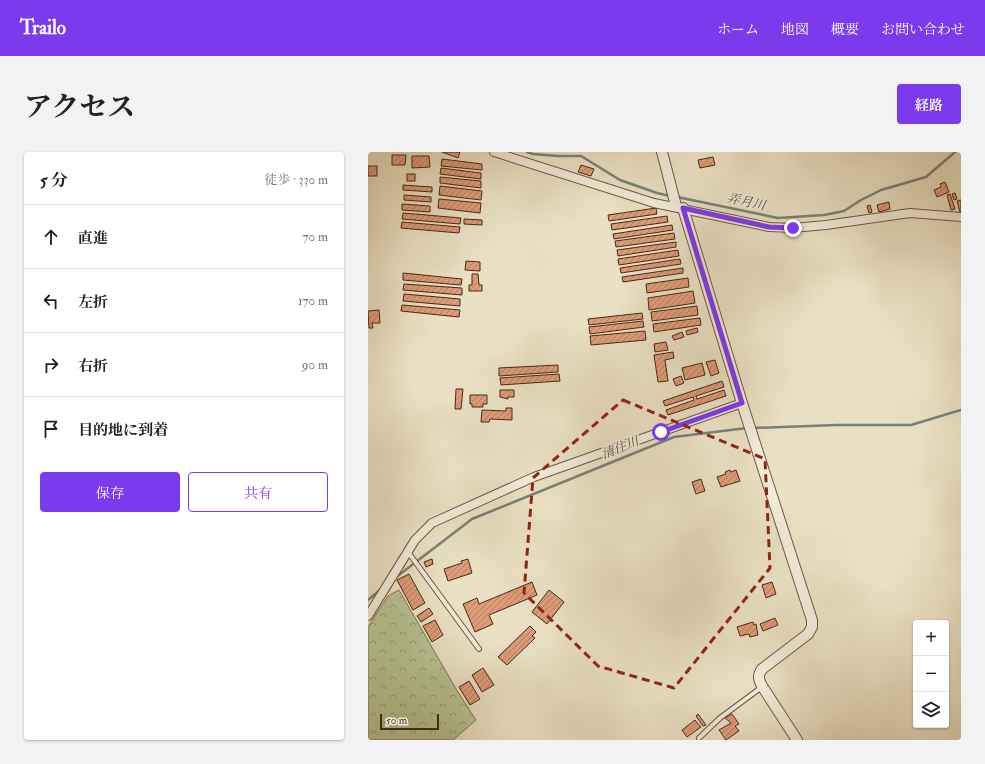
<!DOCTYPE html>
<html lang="ja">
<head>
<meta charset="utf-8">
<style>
	:root { --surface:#fff; --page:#f2f2f2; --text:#222; --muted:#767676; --line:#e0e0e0; --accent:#7c3aed }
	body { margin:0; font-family:"IM FELL Double Pica","Noto Serif JP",serif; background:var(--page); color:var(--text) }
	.controls { position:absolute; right:12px; bottom:12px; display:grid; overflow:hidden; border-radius:4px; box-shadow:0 1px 3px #0004 }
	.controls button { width:36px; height:36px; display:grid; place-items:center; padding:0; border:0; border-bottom:1px solid var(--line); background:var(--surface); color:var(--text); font:20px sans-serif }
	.scale { position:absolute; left:12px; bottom:10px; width:59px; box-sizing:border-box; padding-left:4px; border:2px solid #482817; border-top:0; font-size:11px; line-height:14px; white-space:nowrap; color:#482817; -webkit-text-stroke:3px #f1ecd9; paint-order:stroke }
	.stop { position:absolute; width:12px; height:12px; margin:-9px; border:3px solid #7c3aed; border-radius:50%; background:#fff }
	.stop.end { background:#7c3aed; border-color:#fff; box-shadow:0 1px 4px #0008 }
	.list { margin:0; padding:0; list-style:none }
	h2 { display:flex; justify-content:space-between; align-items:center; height:52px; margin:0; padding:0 16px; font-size:17px }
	h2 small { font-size:13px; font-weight:400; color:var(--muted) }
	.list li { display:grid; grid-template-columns:26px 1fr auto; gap:12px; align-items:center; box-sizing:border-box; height:64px; padding:0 16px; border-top:1px solid var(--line) }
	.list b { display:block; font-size:15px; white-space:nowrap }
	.list em { font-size:13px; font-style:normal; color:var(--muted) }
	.actions { display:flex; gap:8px; padding:12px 16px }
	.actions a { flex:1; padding:9px 0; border:1px solid var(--accent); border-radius:4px; text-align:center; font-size:14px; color:var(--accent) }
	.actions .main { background:var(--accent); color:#fff }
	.icon { flex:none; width:22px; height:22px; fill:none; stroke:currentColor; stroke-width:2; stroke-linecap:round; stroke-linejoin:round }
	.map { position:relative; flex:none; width:593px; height:588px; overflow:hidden; border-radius:4px }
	header { display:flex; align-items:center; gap:24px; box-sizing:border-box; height:56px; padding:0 20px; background:var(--accent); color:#fff }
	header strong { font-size:19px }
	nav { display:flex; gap:22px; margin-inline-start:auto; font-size:14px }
	.intro { display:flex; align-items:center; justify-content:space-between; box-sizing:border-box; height:96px; padding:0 24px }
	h1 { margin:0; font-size:28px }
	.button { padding:10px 18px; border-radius:4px; background:var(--accent); color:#fff; font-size:14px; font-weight:700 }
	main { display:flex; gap:24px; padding:0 24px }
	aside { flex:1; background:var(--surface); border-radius:4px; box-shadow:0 1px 3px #0004 }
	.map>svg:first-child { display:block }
	.forest { fill:url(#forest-crowns); stroke:#807556 }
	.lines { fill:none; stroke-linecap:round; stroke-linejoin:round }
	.stream { stroke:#788178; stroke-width:2.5 }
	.building { fill:url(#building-hatch); stroke:#482817 }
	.service-casing { stroke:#705642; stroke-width:6 }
	.minor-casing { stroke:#705642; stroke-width:10 }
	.tertiary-casing { stroke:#705642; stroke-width:12 }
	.service { stroke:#f1ecd9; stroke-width:4 }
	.minor { stroke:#f1ecd9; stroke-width:8 }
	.tertiary { stroke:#f1ecd9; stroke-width:10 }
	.route { stroke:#7c3aed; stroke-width:5 }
	.marked { fill:none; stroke:#8f2418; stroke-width:3; stroke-dasharray:8 5; stroke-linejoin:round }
	.labels { text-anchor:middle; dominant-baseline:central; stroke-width:3.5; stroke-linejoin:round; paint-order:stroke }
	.water-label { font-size:13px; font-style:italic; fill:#5c4d40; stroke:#f1ecd9 }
</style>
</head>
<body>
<header>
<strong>Trailo</strong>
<nav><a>ホーム</a><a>地図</a><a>概要</a><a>お問い合わせ</a></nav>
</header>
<div class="intro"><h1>アクセス</h1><a class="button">経路</a></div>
<main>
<aside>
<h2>5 分<small>徒歩 · 330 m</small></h2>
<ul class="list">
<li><svg class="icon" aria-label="ahead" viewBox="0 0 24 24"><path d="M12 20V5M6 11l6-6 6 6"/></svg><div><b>直進</b></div><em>70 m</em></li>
<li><svg class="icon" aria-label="left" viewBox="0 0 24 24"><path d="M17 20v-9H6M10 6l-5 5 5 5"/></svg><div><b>左折</b></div><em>170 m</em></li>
<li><svg class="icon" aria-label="right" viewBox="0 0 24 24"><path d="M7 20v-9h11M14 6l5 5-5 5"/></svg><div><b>右折</b></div><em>90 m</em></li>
<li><svg class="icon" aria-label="arrive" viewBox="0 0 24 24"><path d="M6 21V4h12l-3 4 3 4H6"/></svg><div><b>目的地に到着</b></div></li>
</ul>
<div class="actions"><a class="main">保存</a><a>共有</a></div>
</aside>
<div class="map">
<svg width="593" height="588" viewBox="0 0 593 588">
	<defs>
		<pattern id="forest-crowns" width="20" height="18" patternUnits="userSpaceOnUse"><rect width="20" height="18" fill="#b7c294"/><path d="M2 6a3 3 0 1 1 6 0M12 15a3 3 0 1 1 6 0" fill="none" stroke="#979e78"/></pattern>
		<pattern id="building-hatch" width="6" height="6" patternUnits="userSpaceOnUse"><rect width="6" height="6" fill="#de9c79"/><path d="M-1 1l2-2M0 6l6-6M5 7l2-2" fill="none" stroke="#b67f62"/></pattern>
	</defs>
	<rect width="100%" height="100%" fill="#eae1c4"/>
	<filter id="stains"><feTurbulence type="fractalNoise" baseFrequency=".005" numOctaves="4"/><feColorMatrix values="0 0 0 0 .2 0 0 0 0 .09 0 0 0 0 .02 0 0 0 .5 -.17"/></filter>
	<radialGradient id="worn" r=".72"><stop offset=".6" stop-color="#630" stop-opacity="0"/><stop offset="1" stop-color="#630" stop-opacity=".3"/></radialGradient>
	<polygon class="forest" points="31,438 88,537 108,568 85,588 0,588 0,475 20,444"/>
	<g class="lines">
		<g class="stream">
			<polyline points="159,0 165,2 190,4 213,4 252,28 289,41 302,44"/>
			<polyline points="309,45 410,66 456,63 476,59 493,48 513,38 558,25 587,0"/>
			<polyline points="384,276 469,273 543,273 593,258"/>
			<polyline points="27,426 104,367 306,285 379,276"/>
			<polyline points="0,448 12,438"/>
		</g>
	</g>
	<g class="building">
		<polygon points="74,0 92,0 90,6"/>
		<polygon points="24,3 38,3 37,13 24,13"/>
		<polygon points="44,4 61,4 62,15 44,16"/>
		<polygon points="345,5 347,13 332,16 330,8"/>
		<polygon points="74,7 114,12 114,18 73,14"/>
		<polygon points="213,13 226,17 223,24 210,20"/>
		<rect x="0" y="14" width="9" height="10"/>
		<polygon points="73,16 113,21 113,27 72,22"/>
		<rect x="39" y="22" width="8" height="7"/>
		<polygon points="72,25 113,29 113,36 72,31"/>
		<polygon points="577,30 581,40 569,45 566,38 573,35 572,32"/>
		<polygon points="35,33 64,35 64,40 35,38"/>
		<polygon points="72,34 114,39 113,48 71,43"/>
		<polygon points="587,41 589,47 586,48 584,42"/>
		<polygon points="582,42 587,57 583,58 579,43"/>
		<polygon points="36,43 63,45 63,50 36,48"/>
		<polygon points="71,47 113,51 112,61 70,56"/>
		<polygon points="593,48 593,60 592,60 589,49"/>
		<polygon points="521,50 522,57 511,60 509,53"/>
		<polygon points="34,52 62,54 62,60 34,58"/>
		<polygon points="502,53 504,60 501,61 499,54"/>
		<polygon points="288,56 289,62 241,69 240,63"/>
		<polygon points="35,61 93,66 92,72 34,67"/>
		<polygon points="299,64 300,70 244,78 243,72"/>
		<polygon points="96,67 114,68 114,73 96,72"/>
		<polygon points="34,70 92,75 91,81 33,76"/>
		<polygon points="304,73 305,78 246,87 245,82"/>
		<polygon points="306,81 307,87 248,95 247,89"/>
		<polygon points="308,90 308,95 250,104 249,98"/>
		<polygon points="310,98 311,104 251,113 250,107"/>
		<polygon points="312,107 313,112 253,121 252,116"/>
		<polygon points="98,109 112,110 112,119 97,118"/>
		<polygon points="315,116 315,121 255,130 254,125"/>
		<polygon points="35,121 94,127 93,133 35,128"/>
		<polygon points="104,122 110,122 111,133 114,133 114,139 101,139 101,133 104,133"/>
		<polygon points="320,126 321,135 279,141 278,132"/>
		<polygon points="36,132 94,136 94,143 35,138"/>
		<polygon points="325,139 327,151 281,158 280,146"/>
		<polygon points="36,142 92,147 92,154 35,149"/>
		<polygon points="34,153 92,158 91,165 33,159"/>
		<polygon points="329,154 330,163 284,169 283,160"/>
		<polygon points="11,158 12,171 4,171 5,176 1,176 0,159"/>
		<polygon points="274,161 275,167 221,173 220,167"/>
		<polygon points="332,166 333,173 286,180 285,172"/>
		<polygon points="275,169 276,175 222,182 221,175"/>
		<polygon points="329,176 330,180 319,183 318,179"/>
		<polygon points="277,179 278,188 223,193 222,184"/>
		<polygon points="314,180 316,185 306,188 304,184"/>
		<polygon points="298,190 300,198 287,200 286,192"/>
		<polygon points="305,200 306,206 297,208 300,229 290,230 286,203"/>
		<polygon points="347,208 351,221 343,224 338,210"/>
		<polygon points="334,211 337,223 317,228 314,216"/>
		<polygon points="190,213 190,220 131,224 131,216"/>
		<polygon points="191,222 192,229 133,233 132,226"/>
		<polygon points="313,224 316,231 308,234 305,227"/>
		<polygon points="354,229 356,235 328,244 329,247 356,238 358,244 300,263 298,258 326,248 325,245 297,254 295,249"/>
		<polygon points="88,237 95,237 93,257 87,257"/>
		<polygon points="132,238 146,238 146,245 140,245 140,247 132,245"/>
		<polygon points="102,243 119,243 119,252 115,252 115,255 104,255 104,252 102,252"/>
		<polygon points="138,256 144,256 144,268 122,267 121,270 113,270 114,258 138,259"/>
		<polygon points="362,318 363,320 368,318 372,329 353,335 349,325 358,322 357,320"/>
		<polygon points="333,327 337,339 328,342 324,330"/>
		<polygon points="64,407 65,412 58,415 56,410"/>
		<polygon points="100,407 104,421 80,429 76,417 94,411 93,409"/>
		<polygon points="41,422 57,451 45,458 29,428"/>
		<polygon points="164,430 169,443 121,463 125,472 107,480 95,452 109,446 111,452"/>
		<polygon points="404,430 408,442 398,446 394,433"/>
		<polygon points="181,438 196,450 179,472 164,460"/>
		<polygon points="61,456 65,462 53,470 49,464"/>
		<polygon points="407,466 410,473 395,479 392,472"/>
		<polygon points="67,468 75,483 64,490 55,474"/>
		<polygon points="385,470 386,473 388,472 390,483 382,485 381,482 372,484 369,475"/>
		<polygon points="162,474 168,480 164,484 167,486 139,513 130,505"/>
		<polygon points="115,516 126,533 114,540 104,523"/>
		<polygon points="101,529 112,547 102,553 91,535"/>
		<polygon points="330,562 338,573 335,574 328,564"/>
		<polygon points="364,562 371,572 367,574 371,579 358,588 351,578 363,571 357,566"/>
		<polygon points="327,568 333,575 319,585 314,578"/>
	</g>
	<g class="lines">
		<g class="service-casing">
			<g id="service">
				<polyline points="40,400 111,497"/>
				<polyline points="331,586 352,566 394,535"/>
			</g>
		</g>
		<g class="minor-casing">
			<g id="minor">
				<polyline points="126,0 286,51 401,75 425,76 458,73 542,61 593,65"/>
				<polyline points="0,464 47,388 64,371 166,325 374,251"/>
			</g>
		</g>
		<g class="tertiary-casing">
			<g id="tertiary">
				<polyline points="294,0 308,54"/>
				<path d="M315,56L374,251L444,468V475L440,482L394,517C389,524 391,528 394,534L429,588"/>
			</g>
		</g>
		<use href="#service" class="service"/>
		<use href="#minor" class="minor"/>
		<use href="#tertiary" class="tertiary"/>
	</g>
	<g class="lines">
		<polyline class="route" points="293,280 374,251 315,56 401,75 425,76"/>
	</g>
	<path class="marked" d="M255,248L397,307L402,416L306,536L230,514L156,441L165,326Z"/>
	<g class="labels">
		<g class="water-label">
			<text transform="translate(378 50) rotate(12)">弄月川</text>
			<text transform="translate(252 296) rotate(-22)">清住川</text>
		</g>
	</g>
	<rect width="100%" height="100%" filter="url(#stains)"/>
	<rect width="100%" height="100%" fill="url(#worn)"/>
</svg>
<div class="controls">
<button>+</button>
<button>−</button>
<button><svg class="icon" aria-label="layers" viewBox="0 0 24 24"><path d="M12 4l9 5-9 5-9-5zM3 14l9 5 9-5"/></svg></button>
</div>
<div class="scale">50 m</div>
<div class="stop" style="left:293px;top:280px"></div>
<div class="stop end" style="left:425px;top:76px"></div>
</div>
</main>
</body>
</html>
